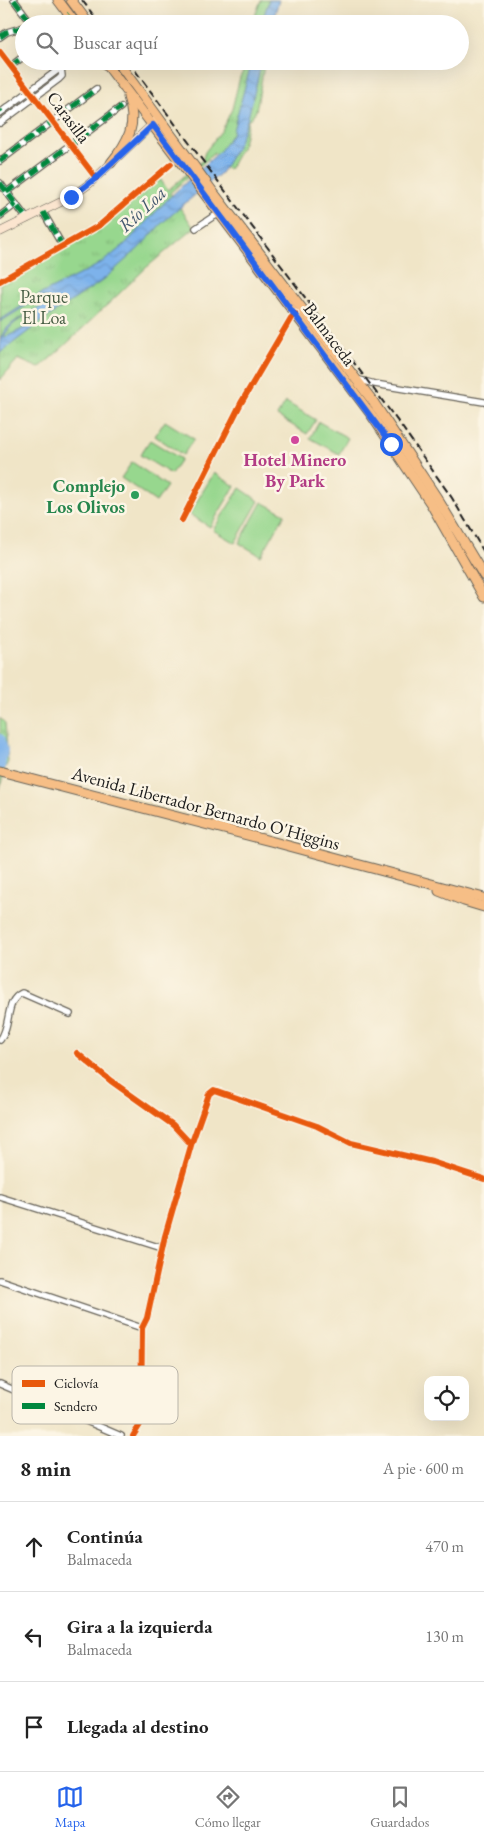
<!DOCTYPE html>
<html lang="es">
<head>
<meta charset="utf-8">
<style>
	:root { --surface:#fff; --page:#f6f6f6; --text:#222; --muted:#767676; --line:#e0e0e0; --accent:#2563eb }
	body { margin:0; font-family:"EB Garamond",serif; background:var(--page); color:var(--text) }
	.controls { position:absolute; right:15px; bottom:15px; display:grid; overflow:hidden; border-radius:10px; box-shadow:0 5px 20px #0002 }
	.controls button { width:45px; height:45px; display:grid; place-items:center; padding:0; border:0; border-bottom:1px solid var(--line); background:var(--surface); color:var(--text); font:25px sans-serif }
	.stop { position:absolute; width:15px; height:15px; margin:-11px; border:4px solid #2563eb; border-radius:50%; background:#fff }
	.stop.end { background:#2563eb; border-color:#fff; box-shadow:0 1px 5px #0008 }
	.list { margin:0; padding:0; list-style:none }
	h2 { display:flex; justify-content:space-between; align-items:center; height:65px; margin:0; padding:0 20px; font-size:21px }
	h2 small { font-size:16px; font-weight:400; color:var(--muted) }
	.list li { display:grid; grid-template-columns:32px 1fr auto; gap:15px; align-items:center; box-sizing:border-box; height:90px; padding:0 20px; border-top:1px solid var(--line) }
	.list b { display:block; font-size:19px; white-space:nowrap }
	.list p { margin:0; font-size:16px; white-space:nowrap; color:var(--muted) }
	.list em { font-size:16px; font-style:normal; color:var(--muted) }
	.icon { flex:none; width:28px; height:28px; fill:none; stroke:currentColor; stroke-width:2; stroke-linecap:round; stroke-linejoin:round }
	.map { position:relative; flex:none; width:484px; height:1436px; overflow:hidden }
	.search { position:absolute; background:var(--surface); box-shadow:0 5px 20px #0002; left:15px; right:15px; top:15px; height:55px; display:flex; align-items:center; gap:12px; box-sizing:border-box; padding:0 18px; border-radius:28px; color:var(--muted); font-size:19px }
	.sheet { height:335px; background:var(--surface) }
	nav { display:flex; justify-content:space-around; align-items:center; box-sizing:border-box; height:70px; border-top:1px solid var(--line); background:var(--surface); font-size:14px; color:var(--muted) }
	nav a { display:grid; justify-items:center; gap:2px }
	nav .on { color:var(--accent) }
	.map>svg:first-child { display:block }
	.green { fill:#97d78e; stroke:#5a7a55 }
	.park { fill:url(#park-tufts); stroke:#5a7a55 }
	.water { fill:url(#water-waves); stroke:#4c6784; fill-rule:evenodd }
	.lines { fill:none; stroke-linecap:round; stroke-linejoin:round }
	.river { stroke:#7db2eb; stroke-width:10 }
	.minor-casing { stroke:#666258; stroke-width:8 }
	.secondary-casing { stroke:#666258; stroke-width:9 }
	.primary-casing { stroke:#666258; stroke-width:11 }
	.minor { stroke:#fff; stroke-width:5.5 }
	.secondary { stroke:#fbe5cf; stroke-width:8 }
	.primary { stroke:#f6be86; stroke-width:9 }
	.rail { stroke:#1c1c1c; stroke-width:2; stroke-dasharray:8 4; stroke-linecap:butt }
	.quiet { stroke:#00873e; stroke-width:5; stroke-dasharray:10 5; stroke-linecap:butt }
	.cycleway-casing { stroke:#fcf5e5; stroke-width:9 }
	.cycleway { stroke:#e8590c; stroke-width:6 }
	.route { stroke:#2563eb; stroke-width:6 }
	.hotel-dot { fill:#d1479c; stroke:#fcf5e5; stroke-width:2 }
	.leisure-dot { fill:#2e9e5b; stroke:#fcf5e5; stroke-width:2 }
	.labels { text-anchor:middle; dominant-baseline:central; stroke-width:5; stroke-linejoin:round; paint-order:stroke }
	.street-label { font-size:18px; fill:#1c1c1c; stroke:#fcf5e5 }
	.park-label { font-size:18px; fill:#475d44; stroke:#fcf5e5 }
	.hotel-label { font-size:18px; font-weight:bold; fill:#b23c85; stroke:#fcf5e5 }
	.leisure-label { font-size:18px; font-weight:bold; fill:#27864d; stroke:#fcf5e5; text-anchor:end }
	.water-label { font-size:19px; font-style:italic; fill:#43586f; stroke:#fcf5e5 }
	.key { fill:#fcf5e5; stroke:#b9b4a9; stroke-width:1 }
	.key-label { font-size:14px; fill:#1c1c1c }
</style>
</head>
<body>
<div class="map">
<svg width="484" height="1436" viewBox="0 0 484 1436">
	<defs>
		<pattern id="park-tufts" width="24" height="20" patternUnits="userSpaceOnUse" patternTransform="scale(1.25)"><rect width="24" height="20" fill="#97d78e"/><path d="M3 7l-1-3M5 7V3M7 7l1-3M15 17l-1-3M17 17v-4M19 17l1-3" fill="none" stroke="#82b87a"/></pattern>
		<pattern id="water-waves" width="16" height="10" patternUnits="userSpaceOnUse" patternTransform="scale(1.25)"><rect width="16" height="10" fill="#7db2eb"/><path d="M0 5q4-4 8 0t8 0" fill="none" stroke="#6b98c9"/></pattern>
	</defs>
	<rect width="100%" height="100%" fill="#fcf5e5"/>
	<filter id="ink" filterUnits="userSpaceOnUse"><feTurbulence type="fractalNoise" baseFrequency=".02" numOctaves="2"/><feDisplacementMap in="SourceGraphic" scale="10" xChannelSelector="R" yChannelSelector="G"/><feConvolveMatrix kernelMatrix="1 2 1 2 8 2 1 2 1" color-interpolation-filters="sRGB"/></filter>
	<filter id="wash" filterUnits="userSpaceOnUse"><feTurbulence type="fractalNoise" baseFrequency=".0096" numOctaves="4" result="noise"/><feDisplacementMap in="SourceGraphic" scale="20" xChannelSelector="R" yChannelSelector="G"/><feGaussianBlur stdDeviation="1.12" result="paint"/><feColorMatrix in="noise" values="0 0 0 0 0 0 0 0 0 0 0 0 0 0 0 0 0 1.4 0 .05"/><feComposite in="paint" operator="in"/></filter>
	<g filter="url(#wash)">
		<rect width="100%" height="100%" fill="#f0e5c7"/>
		<g class="green">
			<polygon points="286,402 316,420 307,434 277,416"/>
			<polygon points="165,421 194,439 183,455 155,436"/>
			<polygon points="319,422 348,438 339,454 310,438"/>
			<polygon points="150,440 181,459 171,474 140,455"/>
			<polygon points="132,462 167,486 156,502 121,478"/>
			<polygon points="214,473 235,486 210,527 189,514"/>
			<polygon points="240,488 259,501 235,543 213,530"/>
			<polygon points="262,502 285,514 261,556 239,543"/>
		</g>
		<g class="park">
			<polygon points="261,0 276,0 272,20 274,24 252,24"/>
			<polygon points="243,61 264,61 264,66 256,111 248,121 243,144 230,168 227,169 224,167 217,154 214,153 170,193 194,228 147,267 62,348 39,368 18,359 0,380 0,283 106,222 160,179 168,190 202,161 205,152 222,130 232,109 240,77 245,68"/>
			<polygon points="0,718 5,723 8,762 5,768 0,789"/>
		</g>
		<g class="water">
			<polygon points="269,0 279,0 272,24 261,24"/>
			<path d="M252,61H262L248,118L237,147L221,173L162,223L139,248L102,281L46,318L0,353C0,349 0,344 0,341C5,319 34,315 48,301V298L46,297H40L0,322V320L41,294L96,266L108,258L124,245L169,198L220,151L232,134ZM33,313L37,317L34,323L4,338C7,326 22,317 33,313Z"/>
		</g>
		<g class="lines">
			<polyline class="river" points="0,739 3,750 0,767"/>
		</g>
	</g>
	<g filter="url(#ink)">
		<g class="lines">
			<g class="minor-casing">
				<g id="minor">
					<polyline points="14,0 32,24"/>
					<polyline points="57,24 69,14"/>
					<polyline points="0,37 7,32 24,27"/>
					<polyline points="0,52 96,178"/>
					<polyline points="11,66 24,56"/>
					<polyline points="0,113 70,61"/>
					<polyline points="0,123 59,79 62,76 61,68"/>
					<polyline points="0,161 96,89"/>
					<polyline points="0,183 27,219"/>
					<polyline points="7,192 121,107"/>
					<polyline points="43,212 62,245"/>
					<polyline points="0,216 16,204"/>
					<polyline points="196,228 211,218 219,214"/>
					<polyline points="0,281 100,225 171,164"/>
					<polyline points="356,379 375,384 484,402"/>
					<polyline points="182,520 241,403 291,318 295,314"/>
					<path d="M0,1040C12,1026 4,1001 22,993L70,1014"/>
					<polyline points="77,1053 111,1081 173,1125 188,1141 192,1142 165,1236 147,1318 142,1328 141,1423 133,1436"/>
					<polyline points="192,1142 209,1094 214,1090 317,1126 351,1143 432,1162 484,1179"/>
					<polyline points="0,1197 162,1248"/>
					<polyline points="0,1280 142,1328"/>
					<polyline points="0,1384 121,1436"/>
				</g>
			</g>
			<g class="secondary-casing">
				<polyline id="secondary" points="0,232 71,197 89,184 156,121"/>
			</g>
			<g class="primary-casing">
				<g id="primary">
					<polyline points="58,0 76,24"/>
					<polyline points="71,0 89,24"/>
					<polyline points="104,61 370,413 431,504 484,597"/>
					<polyline points="117,61 213,192 372,400 437,498 484,576"/>
					<path d="M111,163C128,142 138,125 128,97"/>
					<polyline points="0,771 274,842 484,898"/>
					<polyline points="439,891 464,901 484,907"/>
				</g>
			</g>
			<use href="#minor" class="minor"/>
			<use href="#secondary" class="secondary"/>
			<use href="#primary" class="primary"/>
			<g class="rail">
				<polyline points="82,0 100,24"/>
				<polyline points="128,61 402,427 452,498 484,552"/>
			</g>
			<g class="quiet">
				<polyline points="14,0 32,24"/>
				<polyline points="57,24 69,14"/>
				<polyline points="0,37 7,32 24,27"/>
				<polyline points="11,66 24,56"/>
				<polyline points="0,110 1,112"/>
				<polyline points="0,161 96,89"/>
				<polyline points="0,183 27,219"/>
				<polyline points="7,192 121,107"/>
				<polyline points="43,212 62,245"/>
				<polyline points="0,216 16,204"/>
			</g>
			<g class="cycleway-casing">
				<g id="cycleway">
					<polyline points="0,52 96,178"/>
					<polyline points="0,281 100,225 171,164"/>
					<polyline points="182,520 241,403 291,318 295,314"/>
					<polyline points="77,1053 111,1081 173,1125 188,1141 192,1142 165,1236 147,1318 142,1328 141,1423 133,1436"/>
					<polyline points="192,1142 209,1094 214,1090 317,1126 351,1143 432,1162 484,1179"/>
				</g>
			</g>
			<use href="#cycleway" class="cycleway"/>
		</g>
	</g>
	<g class="lines" filter="url(#ink)">
		<polyline class="route" points="71,197 96,178 153,125 391,444"/>
	</g>
	<circle class="hotel-dot" cx="295" cy="440" r="5"/>
	<circle class="leisure-dot" cx="135" cy="495" r="5"/>
	<g class="labels">
		<g class="street-label">
			<text transform="translate(69 117) rotate(53)">Carasilla</text>
			<text transform="translate(330 334) rotate(53)">Balmaceda</text>
			<text transform="translate(206 808) rotate(15)">Avenida Libertador Bernardo O'Higgins</text>
		</g>
		<g class="park-label">
			<text x="44" y="296">Parque<tspan x="44" dy="21">El Loa</tspan></text>
		</g>
		<g class="hotel-label">
			<text x="295" y="459">Hotel Minero<tspan x="295" dy="21">By Park</tspan></text>
		</g>
		<g class="leisure-label">
			<text x="125" y="485">Complejo<tspan x="125" dy="21">Los Olivos</tspan></text>
		</g>
		<g class="water-label">
			<text transform="translate(142 209) rotate(-43)">Río Loa</text>
		</g>
	</g>
	<rect x="12" y="1366" width="166" height="58" rx="8" class="key"/>
	<rect x="22" y="1380" width="23" height="7" fill="#e8590c"/>
	<rect x="22" y="1403" width="23" height="6" fill="#00873e"/>
	<g class="key-label">
		<text x="54" y="1388">Ciclovía</text>
		<text x="54" y="1411">Sendero</text>
	</g>
</svg>
<div class="controls">
<button><svg class="icon" aria-label="locate" viewBox="0 0 24 24"><circle cx="12" cy="12" r="6"/><path d="M12 2v4M12 18v4M2 12h4M18 12h4"/></svg></button>
</div>
<div class="stop" style="left:391px;top:444px"></div>
<div class="stop end" style="left:71px;top:197px"></div>
<div class="search"><svg class="icon" aria-label="search" viewBox="0 0 24 24"><circle cx="10" cy="10" r="6"/><path d="M15 15l6 6"/></svg>Buscar aquí</div>
</div>
<section class="sheet">
<h2>8 min<small>A pie · 600 m</small></h2>
<ul class="list">
<li><svg class="icon" aria-label="ahead" viewBox="0 0 24 24"><path d="M12 20V5M6 11l6-6 6 6"/></svg><div><b>Continúa</b><p>Balmaceda</p></div><em>470 m</em></li>
<li><svg class="icon" aria-label="left" viewBox="0 0 24 24"><path d="M17 20v-9H6M10 6l-5 5 5 5"/></svg><div><b>Gira a la izquierda</b><p>Balmaceda</p></div><em>130 m</em></li>
<li><svg class="icon" aria-label="arrive" viewBox="0 0 24 24"><path d="M6 21V4h12l-3 4 3 4H6"/></svg><div><b>Llegada al destino</b></div></li>
</ul>
</section>
<nav>
<a class="on"><svg class="icon" aria-label="map" viewBox="0 0 24 24"><path d="M3 6l6-2 6 2 6-2v14l-6 2-6-2-6 2zM9 4v14M15 6v14"/></svg>Mapa</a>
<a><svg class="icon" aria-label="directions" viewBox="0 0 24 24"><path d="M12 3l9 9-9 9-9-9zM9 14v-3h6M13 9l2 2-2 2"/></svg>Cómo llegar</a>
<a><svg class="icon" aria-label="saved" viewBox="0 0 24 24"><path d="M7 4h10v16l-5-4-5 4z"/></svg>Guardados</a>
</nav>
</body>
</html>
